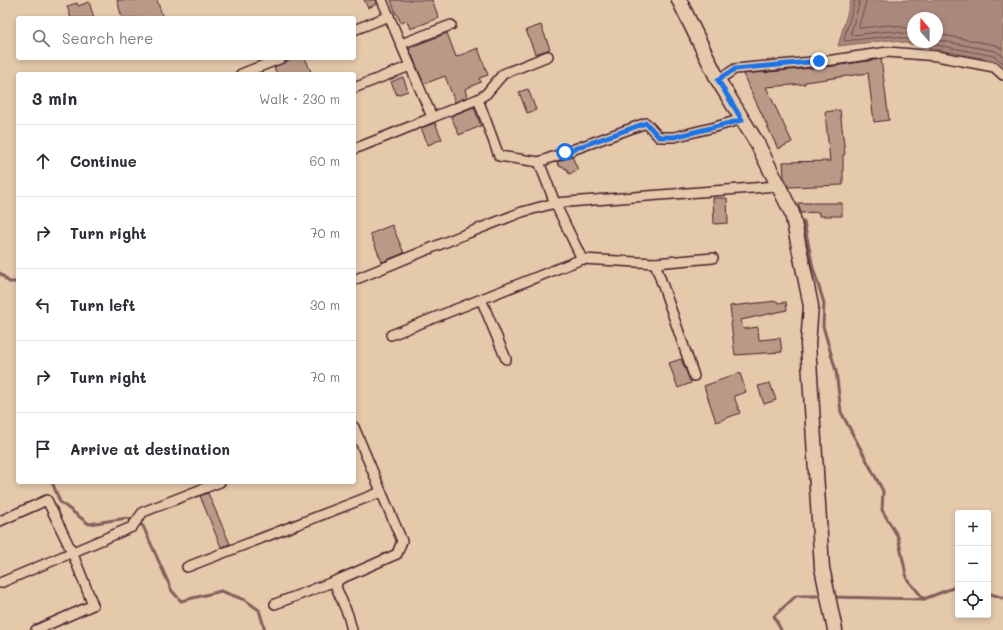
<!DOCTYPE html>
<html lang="en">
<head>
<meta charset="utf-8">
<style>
	:root { --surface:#fff; --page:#f2f2f3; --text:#2b2b33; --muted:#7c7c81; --line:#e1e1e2 }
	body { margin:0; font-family:Mali,sans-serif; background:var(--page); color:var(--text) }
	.controls { position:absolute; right:12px; bottom:12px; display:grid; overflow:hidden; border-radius:4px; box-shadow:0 2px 6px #0003 }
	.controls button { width:36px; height:36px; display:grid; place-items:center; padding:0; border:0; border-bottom:1px solid var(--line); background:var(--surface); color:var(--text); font:20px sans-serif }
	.compass { position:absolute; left:907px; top:12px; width:36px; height:36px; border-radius:50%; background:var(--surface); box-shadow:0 2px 6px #0003; rotate:339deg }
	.stop { position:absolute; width:12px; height:12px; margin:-9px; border:3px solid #1a73e8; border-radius:50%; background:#fff }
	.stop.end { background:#1a73e8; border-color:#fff; box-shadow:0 1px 4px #0008 }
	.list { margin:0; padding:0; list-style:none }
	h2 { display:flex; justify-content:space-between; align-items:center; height:52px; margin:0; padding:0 16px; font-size:17px }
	h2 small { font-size:13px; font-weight:400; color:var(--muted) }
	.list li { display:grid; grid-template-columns:26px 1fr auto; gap:12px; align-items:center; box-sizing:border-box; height:72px; padding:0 16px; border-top:1px solid var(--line) }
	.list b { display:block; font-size:15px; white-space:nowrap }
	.list em { font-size:13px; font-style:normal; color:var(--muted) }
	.icon { flex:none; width:22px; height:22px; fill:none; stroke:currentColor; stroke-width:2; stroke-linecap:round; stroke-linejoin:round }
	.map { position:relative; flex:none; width:1003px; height:630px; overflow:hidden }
	.search { position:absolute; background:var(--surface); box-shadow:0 2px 6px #0003; left:16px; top:16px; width:340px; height:44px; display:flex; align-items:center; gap:10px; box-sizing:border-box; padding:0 14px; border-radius:4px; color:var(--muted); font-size:15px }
	.panel { position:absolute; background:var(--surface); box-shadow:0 2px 6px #0003; left:16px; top:72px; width:340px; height:412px; border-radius:4px }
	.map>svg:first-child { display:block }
	.water { fill:#aa887b; stroke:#845e5b; fill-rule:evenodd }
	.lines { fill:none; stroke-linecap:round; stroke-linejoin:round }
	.shore { stroke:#70494b; stroke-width:1 }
	.stream { stroke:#845e5b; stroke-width:3 }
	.building { fill:#b99a87; stroke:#4a1f2b }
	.minor-casing { stroke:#4a1f2b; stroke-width:12 }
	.primary-casing { stroke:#4a1f2b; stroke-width:17 }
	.minor { stroke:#e4c9ab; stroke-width:9 }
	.primary { stroke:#e4c9ab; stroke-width:14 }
	.route { stroke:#1a73e8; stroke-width:5 }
</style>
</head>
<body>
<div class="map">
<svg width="1003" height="630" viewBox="0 0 1003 630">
	<rect width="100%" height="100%" fill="#e4c9ab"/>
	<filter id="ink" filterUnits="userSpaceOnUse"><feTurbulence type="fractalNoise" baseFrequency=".025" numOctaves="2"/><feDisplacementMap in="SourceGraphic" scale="8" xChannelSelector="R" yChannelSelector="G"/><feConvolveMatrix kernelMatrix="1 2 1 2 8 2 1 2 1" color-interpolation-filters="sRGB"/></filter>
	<g filter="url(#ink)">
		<path class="water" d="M851,0H1003V68L993,60L890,40L838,46ZM913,18H937V42H913Z"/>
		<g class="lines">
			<g class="shore">
				<polyline points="855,0 844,39 845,41 890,36 913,40"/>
				<polyline points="860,0 851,33 852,35 890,31 913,35"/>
				<polyline points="866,0 865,5 859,26 860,28 890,25 913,29"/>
				<polyline points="937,34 996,45 1003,49"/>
				<polyline points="937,40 995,51 1003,56"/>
				<polyline points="921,42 994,56 1003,63"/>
			</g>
			<g class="stream">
				<polyline points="804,222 813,268 824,303 823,326 836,371 841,412 883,491 882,510 898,537 907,579 924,599"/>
				<polyline points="0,273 9,282 18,282"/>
				<polyline points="52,482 60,502 89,524 127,518 143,526 172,591 181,601 221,591 245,600 259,610 265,630"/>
				<polyline points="988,593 1003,598"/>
				<polyline points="832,597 924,599 958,586"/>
				<polyline points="781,630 774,616 796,596 825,596"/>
			</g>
		</g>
		<g class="building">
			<polygon points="117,0 157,0 163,18 122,18"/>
			<polygon points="364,0 376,0 377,4 368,8"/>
			<polygon points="391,0 432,0 439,18 410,29 407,21 401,23 397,14 396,14"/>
			<polygon points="89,2 94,18 71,18 67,6 77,3 78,6"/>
			<polygon points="541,25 550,49 535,54 526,30"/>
			<polygon points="447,33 456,57 478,48 488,75 479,78 481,82 465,89 467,97 455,102 445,76 424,84 409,48"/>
			<polygon points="295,58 305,58 312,74 277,74 274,67"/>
			<polygon points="881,59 889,120 874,122 868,73 805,82 805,84 766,87 792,142 778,149 743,74 765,72 768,73 768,72 834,66"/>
			<polygon points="403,77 408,91 397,95 391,82"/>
			<polygon points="528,89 536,110 527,113 519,92"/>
			<polygon points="474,107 481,126 459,135 451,116"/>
			<polygon points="840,110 845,154 843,155 843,185 788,187 784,177 783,162 830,161 825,112"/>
			<polygon points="435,123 442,139 428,145 421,128"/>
			<polygon points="572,156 578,170 569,174 566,168 565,169 563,166 560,167 557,162"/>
			<polygon points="713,198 727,198 728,223 714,224"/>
			<polygon points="798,203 842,203 842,216 819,216 819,212 801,213"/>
			<polygon points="392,225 404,253 382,262 370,234"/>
			<polygon points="777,301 778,303 786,302 787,310 741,320 743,329 758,327 759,340 780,338 782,352 735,355 731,323 732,323 730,306"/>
			<polygon points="681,359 691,383 678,388 669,363"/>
			<polygon points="740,373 746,392 734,396 740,413 716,422 704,386"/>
			<polygon points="770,383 776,400 764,404 758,386"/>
			<polygon points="208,493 230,544 221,547 200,496"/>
		</g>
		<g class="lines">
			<g class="minor-casing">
				<g id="minor">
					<polyline points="382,0 432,117"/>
					<polyline points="354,30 389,16"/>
					<polyline points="401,44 451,25"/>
					<polyline points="241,74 282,58"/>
					<polyline points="718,80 735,69 833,60 888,52 937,56 994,67 1003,75"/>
					<polyline points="354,88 410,66"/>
					<polyline points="478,99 486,94 503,74 548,56"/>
					<path d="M354,149C396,133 437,115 478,99L499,156L539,162L555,203L582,259"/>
					<polyline points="539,162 646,123 659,137 674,137 715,127 742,119"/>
					<polyline points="655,263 694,376"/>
					<polyline points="354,280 458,237 522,212 555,203 778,186"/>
					<polyline points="481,299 506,359"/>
					<polyline points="391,335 582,259 655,263 713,258"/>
					<polyline points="0,521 47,500 72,552 93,605 36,630"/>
					<polyline points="187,567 381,492"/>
					<polyline points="338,580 336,587 348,615 352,630"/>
					<polyline points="0,583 132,527 143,512 220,482"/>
					<polyline points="275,604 338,580 397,554 402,541 354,427"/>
				</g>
			</g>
			<g class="primary-casing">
				<polyline id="primary" points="679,0 718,80 757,143 792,213 811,306 808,344 822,568 835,630"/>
			</g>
			<use href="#minor" class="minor"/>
			<use href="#primary" class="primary"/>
		</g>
	</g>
	<g class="lines" filter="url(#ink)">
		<polyline class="route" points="565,152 646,123 659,137 674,137 715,127 742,120 718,80 735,69 819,61"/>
	</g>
</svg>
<div class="controls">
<button>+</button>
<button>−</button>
<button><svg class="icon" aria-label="locate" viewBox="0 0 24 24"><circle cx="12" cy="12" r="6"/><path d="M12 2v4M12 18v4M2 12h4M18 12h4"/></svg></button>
</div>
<svg class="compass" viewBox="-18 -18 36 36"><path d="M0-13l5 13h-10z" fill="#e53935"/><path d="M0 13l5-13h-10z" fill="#7c7c81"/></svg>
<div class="stop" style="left:565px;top:152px"></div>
<div class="stop end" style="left:819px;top:61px"></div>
<div class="search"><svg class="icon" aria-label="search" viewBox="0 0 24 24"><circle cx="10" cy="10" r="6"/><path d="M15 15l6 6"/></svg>Search here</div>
<section class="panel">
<h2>3 min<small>Walk · 230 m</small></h2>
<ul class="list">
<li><svg class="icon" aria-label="ahead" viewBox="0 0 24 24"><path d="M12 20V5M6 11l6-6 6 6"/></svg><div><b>Continue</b></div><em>60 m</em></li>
<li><svg class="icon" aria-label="right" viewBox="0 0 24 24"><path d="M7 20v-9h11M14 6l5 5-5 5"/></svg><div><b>Turn right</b></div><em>70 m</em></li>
<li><svg class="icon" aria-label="left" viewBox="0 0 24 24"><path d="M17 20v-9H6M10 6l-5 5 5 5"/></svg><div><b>Turn left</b></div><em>30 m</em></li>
<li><svg class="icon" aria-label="right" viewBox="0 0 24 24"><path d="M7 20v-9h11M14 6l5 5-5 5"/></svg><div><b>Turn right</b></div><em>70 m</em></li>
<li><svg class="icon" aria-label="arrive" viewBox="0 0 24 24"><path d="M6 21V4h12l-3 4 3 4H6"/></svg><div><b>Arrive at destination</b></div></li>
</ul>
</section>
</div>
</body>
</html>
